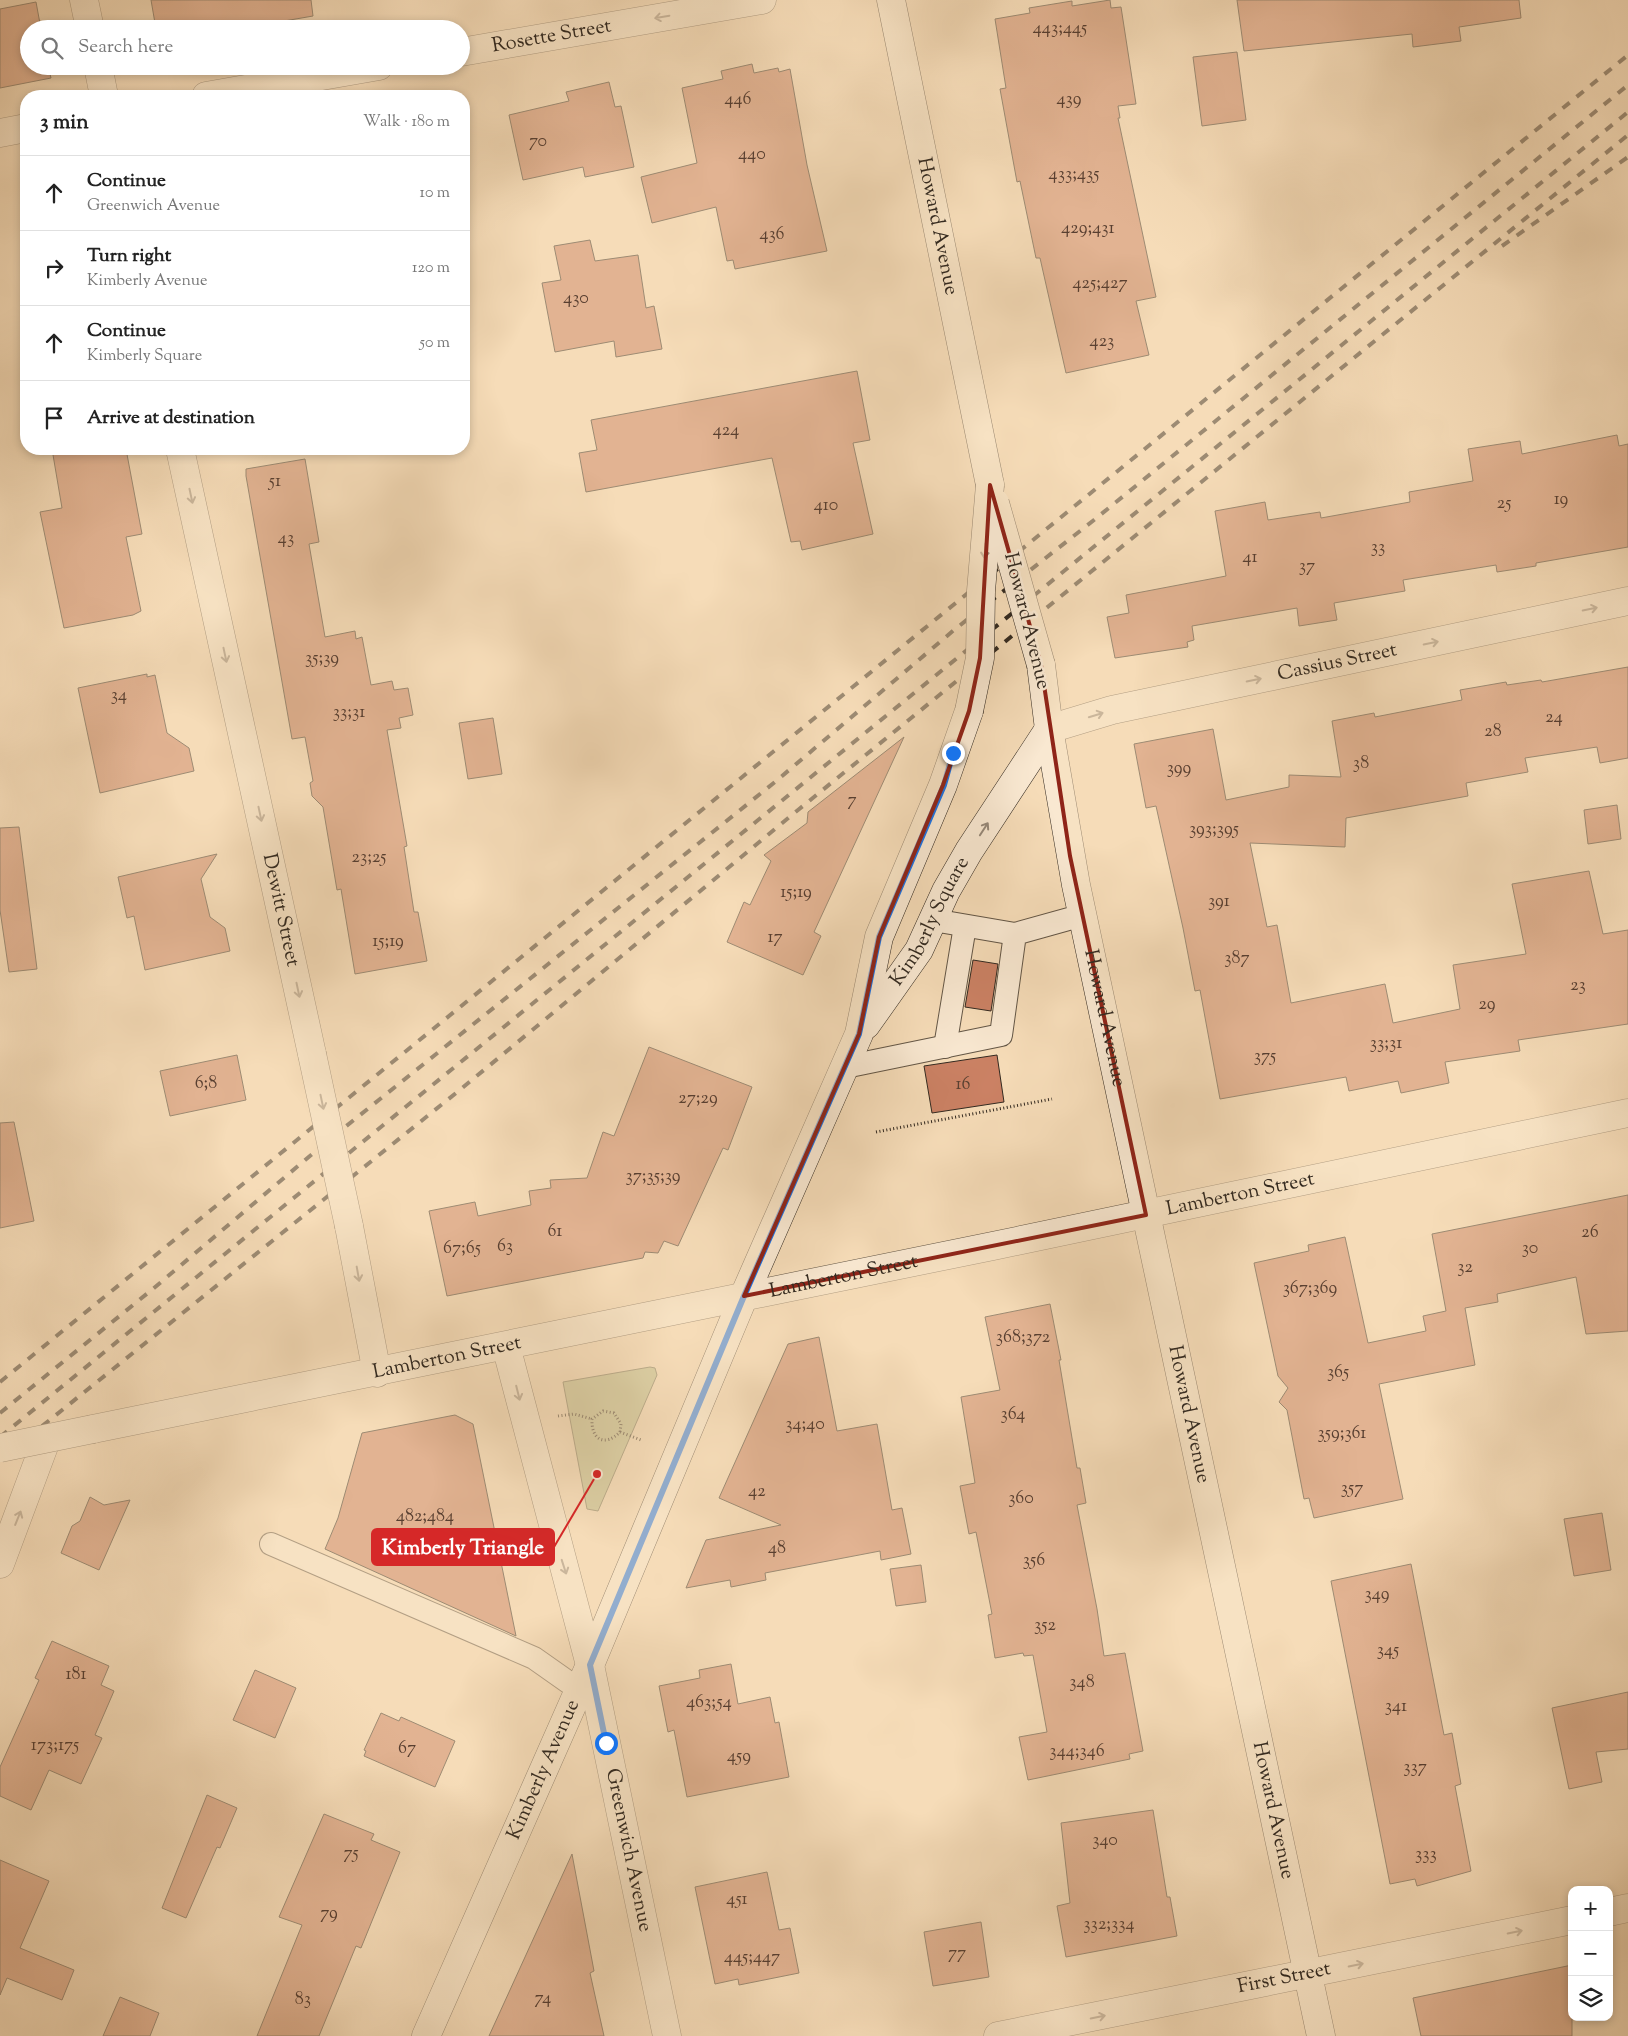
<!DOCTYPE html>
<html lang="en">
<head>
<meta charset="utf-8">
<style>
	:root { --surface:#fff; --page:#f6f6f6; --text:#222; --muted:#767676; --line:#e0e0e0 }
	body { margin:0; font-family:"Sorts Mill Goudy",serif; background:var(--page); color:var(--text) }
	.controls { position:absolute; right:15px; bottom:15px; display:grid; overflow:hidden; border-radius:10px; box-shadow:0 2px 8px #0003 }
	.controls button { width:45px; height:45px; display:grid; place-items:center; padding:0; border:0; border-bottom:1px solid var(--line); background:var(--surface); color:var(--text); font:25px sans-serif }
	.stop { position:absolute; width:15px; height:15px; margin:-11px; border:4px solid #1a73e8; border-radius:50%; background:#fff }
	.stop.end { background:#1a73e8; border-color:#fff; box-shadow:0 1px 5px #0008 }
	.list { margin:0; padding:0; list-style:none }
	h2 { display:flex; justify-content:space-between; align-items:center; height:65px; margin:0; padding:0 20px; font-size:21px }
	h2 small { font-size:16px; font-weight:400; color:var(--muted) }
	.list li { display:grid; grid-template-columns:32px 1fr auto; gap:15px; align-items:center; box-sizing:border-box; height:75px; padding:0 20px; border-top:1px solid var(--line) }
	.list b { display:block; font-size:19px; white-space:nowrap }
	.list p { margin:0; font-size:16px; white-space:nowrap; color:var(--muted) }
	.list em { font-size:16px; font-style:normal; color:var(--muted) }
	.icon { flex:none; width:28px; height:28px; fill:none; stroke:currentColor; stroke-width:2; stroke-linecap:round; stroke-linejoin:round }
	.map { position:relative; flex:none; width:1628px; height:2036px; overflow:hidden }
	.search { position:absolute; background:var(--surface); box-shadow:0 2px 8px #0003; left:20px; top:20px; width:450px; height:55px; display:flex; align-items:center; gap:12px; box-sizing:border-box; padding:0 18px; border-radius:28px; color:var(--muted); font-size:19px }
	.panel { position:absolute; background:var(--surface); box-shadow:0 2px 8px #0003; left:20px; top:90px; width:450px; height:365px; border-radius:20px }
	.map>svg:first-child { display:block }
	.green { fill:#bec08e; stroke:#787457 }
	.building { fill:#cb8164; stroke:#322920 }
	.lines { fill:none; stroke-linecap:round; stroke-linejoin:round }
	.service-casing { stroke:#635646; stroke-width:24 }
	.minor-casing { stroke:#635646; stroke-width:29 }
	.secondary-casing { stroke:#322920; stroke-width:29 }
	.path { stroke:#322920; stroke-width:3; stroke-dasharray:1 2.5; stroke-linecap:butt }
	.service { stroke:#f9e8d1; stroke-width:22 }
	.minor { stroke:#f9e8d1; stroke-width:28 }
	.secondary { stroke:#f9e8d1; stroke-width:28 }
	.rail { stroke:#322920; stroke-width:4; stroke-dasharray:9 9; stroke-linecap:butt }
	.minor-bridge-casing { stroke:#635646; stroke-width:29; stroke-linecap:butt }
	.secondary-bridge-casing { stroke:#322920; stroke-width:29; stroke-linecap:butt }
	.minor-bridge { stroke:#f9e8d1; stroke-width:28 }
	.secondary-bridge { stroke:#f9e8d1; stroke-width:28 }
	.oneway { stroke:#968878 }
	.route { stroke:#1a73e8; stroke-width:6 }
	.marked { fill:none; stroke:#8f2418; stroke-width:4; stroke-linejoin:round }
	.labels { text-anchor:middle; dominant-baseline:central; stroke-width:5; stroke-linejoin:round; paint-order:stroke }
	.number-label { font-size:18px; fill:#583f31 }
	.street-label { font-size:20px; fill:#322920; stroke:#f9e8d1 }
	.leader { fill:none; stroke:#d62828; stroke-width:2 }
	.callout-dot { fill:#d62828; stroke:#f9e8d1; stroke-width:2 }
	.callout { fill:#d62828; stroke:#d62828; stroke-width:2 }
	.callout-label { font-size:21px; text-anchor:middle; font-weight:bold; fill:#fff }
</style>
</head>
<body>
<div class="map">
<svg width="1628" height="2036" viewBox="0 0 1628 2036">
	<rect width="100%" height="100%" fill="#f6dcb8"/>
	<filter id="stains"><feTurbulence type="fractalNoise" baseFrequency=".004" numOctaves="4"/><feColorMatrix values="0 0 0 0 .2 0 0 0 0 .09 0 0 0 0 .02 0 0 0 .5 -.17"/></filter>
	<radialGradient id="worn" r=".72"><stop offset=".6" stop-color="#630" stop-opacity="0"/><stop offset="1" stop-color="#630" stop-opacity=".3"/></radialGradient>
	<polygon class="green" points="650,1367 655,1368 657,1375 598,1511 587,1509 563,1382"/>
	<g class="building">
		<polygon points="151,0 311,0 313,16 238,29 156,29"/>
		<polygon points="1110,0 1111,8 1121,7 1136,104 1118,106 1120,118 1118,118 1156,297 1136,301 1149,355 1066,373 1040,258 1036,258 1020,181 1017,182 1000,89 1006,88 995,19 1030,13 1029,8 1072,1 1072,6"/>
		<polygon points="1237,0 1519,0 1521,18 1459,27 1461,41 1413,47 1412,34 1244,51"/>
		<polygon points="36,2 41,29 29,29 29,66 48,66 51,78 0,88 0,9"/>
		<polygon points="1237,52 1246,120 1202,126 1193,57"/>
		<polygon points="752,64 754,73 778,68 779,72 790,69 807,165 827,251 735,269 733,260 727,261 716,207 652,223 641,177 697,163 682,88 723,79 721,71"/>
		<polygon points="609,82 615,107 621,106 634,167 585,177 583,167 523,180 509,115 569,101 566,92"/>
		<polygon points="590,240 595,261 638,255 646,308 654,306 662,349 616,357 614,341 555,352 542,283 561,280 554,246"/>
		<polygon points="857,371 870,440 853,443 873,534 802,550 800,541 791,542 772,458 586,492 579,453 597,450 591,420"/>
		<polygon points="1617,435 1619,446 1628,444 1628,547 1536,563 1536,566 1497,572 1496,565 1403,580 1405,591 1334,603 1337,620 1299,626 1297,608 1192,626 1194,640 1187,642 1188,647 1115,658 1107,617 1129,613 1126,595 1226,576 1215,511 1265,502 1268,520 1320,512 1321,518 1410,502 1409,492 1473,481 1468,449 1520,441 1522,454"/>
		<polygon points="52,449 126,449 142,534 126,537 141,611 133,615 64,628 40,512 62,508"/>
		<polygon points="305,459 319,542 309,544 325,637 355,631 356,639 362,637 371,685 392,681 394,690 408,688 413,715 399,718 401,728 387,730 407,846 404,847 414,912 418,912 427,961 355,974 341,889 337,890 323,807 312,796 310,783 313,781 305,737 292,739 246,476 246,469"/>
		<polygon points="1628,667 1628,758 1600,763 1597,747 1525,758 1528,772 1466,783 1468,796 1346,818 1345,847 1250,843 1267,927 1277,925 1291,1003 1385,984 1393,1023 1460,1009 1453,965 1526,954 1512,884 1589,871 1603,934 1628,930 1628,1024 1518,1040 1520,1051 1445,1062 1449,1083 1401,1093 1398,1081 1349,1091 1346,1077 1220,1099 1200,990 1195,991 1183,928 1156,806 1146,808 1134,744 1213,729 1226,800 1289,787 1289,775 1341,777 1332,721 1374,713 1375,717 1462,700 1460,690 1506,682 1507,685 1541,680 1542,682"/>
		<polygon points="147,674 147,677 155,675 167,733 189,748 194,771 100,793 78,688"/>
		<polygon points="493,718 502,774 468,779 459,723"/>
		<polygon points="904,737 814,932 821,936 803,975 727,942 744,902 750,905 771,861 764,855 807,823 808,812"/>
		<polygon points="1617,805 1621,839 1588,844 1584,810"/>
		<polygon points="19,827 37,969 9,972 0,910 0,828"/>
		<polygon points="217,854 201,879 210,917 225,928 230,951 145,970 134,916 127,918 118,877"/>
		<polygon points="973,960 998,964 991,1011 965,1007"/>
		<polygon points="649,1047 752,1087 728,1150 723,1148 678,1246 664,1241 658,1253 645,1252 643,1258 447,1296 429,1211 475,1202 478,1216 531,1205 529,1191 551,1188 550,1180 587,1178 603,1132 614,1136"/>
		<polygon points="237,1055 246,1100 170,1116 160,1071"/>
		<polygon points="997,1055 1004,1102 932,1113 924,1066"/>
		<polygon points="14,1122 34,1221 0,1228 0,1123"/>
		<polygon points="1628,1195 1628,1331 1586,1334 1576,1277 1497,1294 1498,1302 1465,1308 1475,1365 1379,1384 1403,1499 1314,1518 1309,1498 1304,1499 1287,1410 1279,1402 1288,1388 1278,1376 1254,1263 1309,1251 1308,1245 1345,1237 1368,1343 1426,1331 1423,1316 1446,1311 1432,1234"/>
		<polygon points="1050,1304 1061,1360 1059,1360 1077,1468 1080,1468 1086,1503 1077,1505 1097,1609 1104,1656 1125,1653 1143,1751 1129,1754 1130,1759 1028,1780 1019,1737 1047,1732 1033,1655 1024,1656 1023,1653 995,1658 988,1615 992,1614 976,1532 969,1534 960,1486 975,1483 961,1397 1000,1390 985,1317"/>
		<polygon points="819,1337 837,1431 877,1424 892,1510 902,1508 911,1554 881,1560 880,1551 765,1573 766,1580 731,1587 730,1580 686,1588 706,1540 781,1525 719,1498 788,1344"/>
		<polygon points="455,1415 473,1424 516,1636 325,1549 338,1518 362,1433"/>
		<polygon points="90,1497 104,1505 130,1500 99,1570 61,1553 72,1526 80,1521"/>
		<polygon points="1602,1513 1611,1570 1574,1576 1564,1519"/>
		<polygon points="1411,1564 1444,1735 1452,1733 1461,1784 1455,1786 1471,1871 1417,1886 1415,1879 1390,1884 1331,1581"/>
		<polygon points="921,1565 926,1602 896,1606 890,1569"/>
		<polygon points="52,1641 109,1666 101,1685 114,1691 95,1735 102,1738 81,1784 49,1770 31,1810 0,1796 0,1767 39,1680 35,1678"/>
		<polygon points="731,1664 738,1704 770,1697 775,1723 779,1722 789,1777 687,1797 674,1730 668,1732 659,1686 700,1678 699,1670"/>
		<polygon points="255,1670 296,1688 275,1738 233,1720"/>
		<polygon points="1628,1692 1628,1749 1596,1752 1602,1782 1569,1789 1552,1708"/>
		<polygon points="381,1713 399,1721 401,1717 455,1741 435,1787 364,1756 366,1751 364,1750"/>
		<polygon points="207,1795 237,1808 220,1848 217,1847 186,1918 162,1908"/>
		<polygon points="1153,1810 1167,1897 1170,1897 1177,1936 1066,1957 1057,1906 1070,1903 1061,1823"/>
		<polygon points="324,1814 374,1834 371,1840 400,1852 361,1948 356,1946 319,2036 257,2036 302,1925 279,1917"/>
		<polygon points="572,1854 594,1971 590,1973 604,2036 489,2036"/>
		<polygon points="0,1860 49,1881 20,1948 74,1970 62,2000 7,1978 0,1995"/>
		<polygon points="767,1872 779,1930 790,1928 799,1973 739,1985 738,1979 715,1984 695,1887"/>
		<polygon points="981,1922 989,1977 933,1986 924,1932"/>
		<polygon points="1572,1965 1572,2036 1421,2036 1413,1998"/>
		<polygon points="120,1997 159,2013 150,2036 103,2036"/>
	</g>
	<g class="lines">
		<g class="service-casing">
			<g id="service">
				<polyline points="933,920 1015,934"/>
				<polyline points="945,1047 965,926"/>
				<polyline points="845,1067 1001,1035 1015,934 1083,915"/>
				<polyline points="271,1544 534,1658 578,1689"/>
			</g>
		</g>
		<g class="minor-casing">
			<g id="minor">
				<polyline points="84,0 90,29"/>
				<path id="s1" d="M461,52L762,0"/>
				<polyline points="98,66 104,96"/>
				<polyline points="206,96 379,66"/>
				<polyline points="0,133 26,128"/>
				<path id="s2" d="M180,449L312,1054"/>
				<path id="s3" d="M1049,729L1112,710L1628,601"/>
				<polyline points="349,1226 377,1373"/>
				<path id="s4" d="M506,1346L590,1665L667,2036"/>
				<path id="s5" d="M93,1429C605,1327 1117,1221 1628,1113"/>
				<polyline points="0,1564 47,1438"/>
				<polyline points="1609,1912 1628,1908"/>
				<path id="s6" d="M998,2036L1572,1920"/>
			</g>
		</g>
		<g class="secondary-casing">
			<g id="secondary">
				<path id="s7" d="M891,0L990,485"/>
				<path id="s8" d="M1041,665L1049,729L1076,885L1321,2036"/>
				<path id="s9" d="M866,1025L919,950L946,891L969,851L1049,729"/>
				<path id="s10" d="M426,2036L590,1665L744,1296L859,1034L879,937L943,785L969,711"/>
			</g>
		</g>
		<g class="path">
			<polyline points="876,1132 1052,1099"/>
			<polyline points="558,1416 574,1414 592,1419"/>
			<path d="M620,1432L621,1424L614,1413L603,1411L592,1419C591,1440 605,1447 620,1432L641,1440"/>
		</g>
		<use href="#service" class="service"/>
		<use href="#minor" class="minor"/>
		<use href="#secondary" class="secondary"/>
		<g class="rail">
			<polyline points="1502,246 1628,157"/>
			<polyline points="0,1382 1628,55"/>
			<polyline points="0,1413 154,1288 324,1144 775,782 954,630 1094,520 1628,85"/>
			<polyline points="0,1437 1628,112"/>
			<polyline points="0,1460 461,1089 798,810 1628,135"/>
		</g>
		<g class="minor-bridge-casing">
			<g id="minor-bridge">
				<polyline points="312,1054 349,1226"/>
				<polyline points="0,1448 93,1429"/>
			</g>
		</g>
		<g class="secondary-bridge-casing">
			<g id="secondary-bridge">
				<polyline points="995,503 1041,665"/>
				<polyline points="969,711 980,658 981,591 990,485"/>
			</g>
		</g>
		<use href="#minor-bridge" class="minor-bridge"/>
		<use href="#secondary-bridge" class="secondary-bridge"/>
	</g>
	<defs><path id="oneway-shaft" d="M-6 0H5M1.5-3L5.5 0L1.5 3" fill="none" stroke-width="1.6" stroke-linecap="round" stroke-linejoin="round" transform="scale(1.25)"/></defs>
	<g class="oneway">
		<use href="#oneway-shaft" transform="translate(662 17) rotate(170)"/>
		<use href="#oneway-shaft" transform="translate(191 496) rotate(78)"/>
		<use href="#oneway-shaft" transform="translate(985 551) rotate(94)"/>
		<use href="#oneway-shaft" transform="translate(1590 609) rotate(-12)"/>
		<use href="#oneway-shaft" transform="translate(1431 643) rotate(-12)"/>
		<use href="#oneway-shaft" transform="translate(225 655) rotate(78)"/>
		<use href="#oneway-shaft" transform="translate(1254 680) rotate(-12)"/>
		<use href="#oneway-shaft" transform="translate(1096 715) rotate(-17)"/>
		<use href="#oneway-shaft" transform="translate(260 814) rotate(78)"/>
		<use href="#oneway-shaft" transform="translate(984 829) rotate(-57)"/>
		<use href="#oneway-shaft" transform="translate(298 990) rotate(78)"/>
		<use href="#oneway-shaft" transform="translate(322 1102) rotate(78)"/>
		<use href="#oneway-shaft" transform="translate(358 1274) rotate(80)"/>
		<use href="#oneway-shaft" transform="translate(518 1393) rotate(76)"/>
		<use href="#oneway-shaft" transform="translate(18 1518) rotate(-68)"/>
		<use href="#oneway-shaft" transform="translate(564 1567) rotate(72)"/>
		<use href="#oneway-shaft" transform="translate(1515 1932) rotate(-12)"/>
		<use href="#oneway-shaft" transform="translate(1356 1965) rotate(-12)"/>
		<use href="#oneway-shaft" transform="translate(1098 2017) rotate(-11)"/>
	</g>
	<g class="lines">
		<polyline class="route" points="606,1743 590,1665 744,1296 859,1034 879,937 944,785 953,753"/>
	</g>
	<path d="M0 0H1628V2036H0ZM990,485L1041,665L1070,856L1146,1215L744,1296L859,1034L879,937L943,785L969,711L980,658Z" fill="#f6dcb8" fill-opacity=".55" fill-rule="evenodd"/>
	<path class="marked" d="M990,485L1041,665L1070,856L1146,1215L744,1296L859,1034L879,937L943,785L969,711L980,658Z"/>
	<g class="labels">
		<g class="number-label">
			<text x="1060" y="29">443;445</text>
			<text x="738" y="100">446</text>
			<text x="1069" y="100">439</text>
			<text x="538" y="142">70</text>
			<text x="752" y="155">440</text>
			<text x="1074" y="175">433;435</text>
			<text x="1088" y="229">429;431</text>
			<text x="772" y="235">436</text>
			<text x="1100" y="284">425;427</text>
			<text x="576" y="299">430</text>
			<text x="1102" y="342">423</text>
			<text x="726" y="431">424</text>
			<text x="275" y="482">51</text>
			<text x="1561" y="500">19</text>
			<text x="1504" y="504">25</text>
			<text x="826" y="506">410</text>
			<text x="286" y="539">43</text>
			<text x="1378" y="548">33</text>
			<text x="1250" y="558">41</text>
			<text x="1307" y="567">37</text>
			<text x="322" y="659">35;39</text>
			<text x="119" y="696">34</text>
			<text x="349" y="713">33;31</text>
			<text x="1554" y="718">24</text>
			<text x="1493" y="732">28</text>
			<text x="1361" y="764">38</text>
			<text x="1179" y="769">399</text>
			<text x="852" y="801">7</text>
			<text x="1214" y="830">393;395</text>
			<text x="369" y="858">23;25</text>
			<text x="796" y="893">15;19</text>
			<text x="1219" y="902">391</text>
			<text x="775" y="938">17</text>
			<text x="388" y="942">15;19</text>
			<text x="1237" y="959">387</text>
			<text x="1578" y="986">23</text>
			<text x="1487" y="1005">29</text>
			<text x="1386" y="1044">33;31</text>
			<text x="1265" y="1057">375</text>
			<text x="206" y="1084">6;8</text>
			<text x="963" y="1085">16</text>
			<text x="698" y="1099">27;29</text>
			<text x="653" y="1177">37;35;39</text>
			<text x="555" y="1232">61</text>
			<text x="1590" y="1233">26</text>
			<text x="505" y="1247">63</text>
			<text x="462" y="1249">67;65</text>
			<text x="1530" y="1249">30</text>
			<text x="1465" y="1268">32</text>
			<text x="1310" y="1289">367;369</text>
			<text x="1023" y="1338">368;372</text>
			<text x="1338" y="1373">365</text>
			<text x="1013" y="1415">364</text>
			<text x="805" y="1425">34;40</text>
			<text x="1342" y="1434">359;361</text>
			<text x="1352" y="1489">357</text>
			<text x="757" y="1492">42</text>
			<text x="1021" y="1499">360</text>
			<text x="425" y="1517">482;484</text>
			<text x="777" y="1549">48</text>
			<text x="1034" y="1561">356</text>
			<text x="1377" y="1595">349</text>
			<text x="1045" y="1626">352</text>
			<text x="1388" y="1651">345</text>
			<text x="76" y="1675">181</text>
			<text x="1082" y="1683">348</text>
			<text x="709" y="1703">463;54</text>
			<text x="1396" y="1707">341</text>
			<text x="55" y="1746">173;175</text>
			<text x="407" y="1749">67</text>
			<text x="1077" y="1752">344;346</text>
			<text x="739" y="1757">459</text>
			<text x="1415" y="1768">337</text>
			<text x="1105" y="1841">340</text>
			<text x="351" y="1854">75</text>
			<text x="1426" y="1855">333</text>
			<text x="737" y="1900">451</text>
			<text x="329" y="1914">79</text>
			<text x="1109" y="1925">332;334</text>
			<text x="957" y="1954">77</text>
			<text x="752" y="1958">445;447</text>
			<text x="543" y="1999">74</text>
			<text x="303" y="2000">83</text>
		</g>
		<g class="street-label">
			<text stroke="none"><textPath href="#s1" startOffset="92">Rosette Street</textPath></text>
			<text stroke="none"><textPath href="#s7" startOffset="231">Howard Avenue</textPath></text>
			<text transform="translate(1026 621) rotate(76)">Howard Avenue</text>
			<text stroke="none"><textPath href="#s3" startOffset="296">Cassius Street</textPath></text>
			<text stroke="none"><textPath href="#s2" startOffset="472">Dewitt Street</textPath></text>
			<text stroke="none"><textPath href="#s9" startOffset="122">Kimberly Square</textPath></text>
			<text stroke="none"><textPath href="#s8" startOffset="359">Howard Avenue</textPath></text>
			<text stroke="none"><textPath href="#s5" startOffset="1171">Lamberton Street</textPath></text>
			<text stroke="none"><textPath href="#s5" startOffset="766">Lamberton Street</textPath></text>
			<text stroke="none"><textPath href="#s5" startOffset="361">Lamberton Street</textPath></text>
			<text stroke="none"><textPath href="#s8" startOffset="764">Howard Avenue</textPath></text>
			<text stroke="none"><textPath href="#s10" startOffset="291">Kimberly Avenue</textPath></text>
			<text stroke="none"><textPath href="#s8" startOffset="1169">Howard Avenue</textPath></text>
			<text stroke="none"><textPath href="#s4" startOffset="519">Greenwich Avenue</textPath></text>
			<text stroke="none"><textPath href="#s6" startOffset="292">First Street</textPath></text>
		</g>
	</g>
	<path class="leader" d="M597 1474L554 1547"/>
	<circle class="callout-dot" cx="597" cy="1474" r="5"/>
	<rect class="callout" x="372" y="1529" width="182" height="36" rx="5"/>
	<g class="callout-label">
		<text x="463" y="1554">Kimberly Triangle</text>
	</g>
	<rect width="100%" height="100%" filter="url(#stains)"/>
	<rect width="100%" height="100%" fill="url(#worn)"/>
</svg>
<div class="controls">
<button>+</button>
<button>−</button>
<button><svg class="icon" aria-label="layers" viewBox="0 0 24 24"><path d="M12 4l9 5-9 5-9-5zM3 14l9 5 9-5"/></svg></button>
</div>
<div class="stop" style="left:606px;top:1743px"></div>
<div class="stop end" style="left:953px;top:753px"></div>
<div class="search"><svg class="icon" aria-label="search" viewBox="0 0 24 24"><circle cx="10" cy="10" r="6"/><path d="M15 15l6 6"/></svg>Search here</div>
<section class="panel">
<h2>3 min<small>Walk · 180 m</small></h2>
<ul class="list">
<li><svg class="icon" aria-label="ahead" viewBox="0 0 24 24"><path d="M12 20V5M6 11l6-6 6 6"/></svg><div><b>Continue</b><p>Greenwich Avenue</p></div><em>10 m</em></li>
<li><svg class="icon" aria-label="right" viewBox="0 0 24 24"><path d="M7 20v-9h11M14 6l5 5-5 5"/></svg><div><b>Turn right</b><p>Kimberly Avenue</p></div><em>120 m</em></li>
<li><svg class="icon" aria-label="ahead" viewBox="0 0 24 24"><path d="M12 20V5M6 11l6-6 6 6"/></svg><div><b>Continue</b><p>Kimberly Square</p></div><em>50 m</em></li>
<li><svg class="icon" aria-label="arrive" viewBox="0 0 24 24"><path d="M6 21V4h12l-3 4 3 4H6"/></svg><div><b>Arrive at destination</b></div></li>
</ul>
</section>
</div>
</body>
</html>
